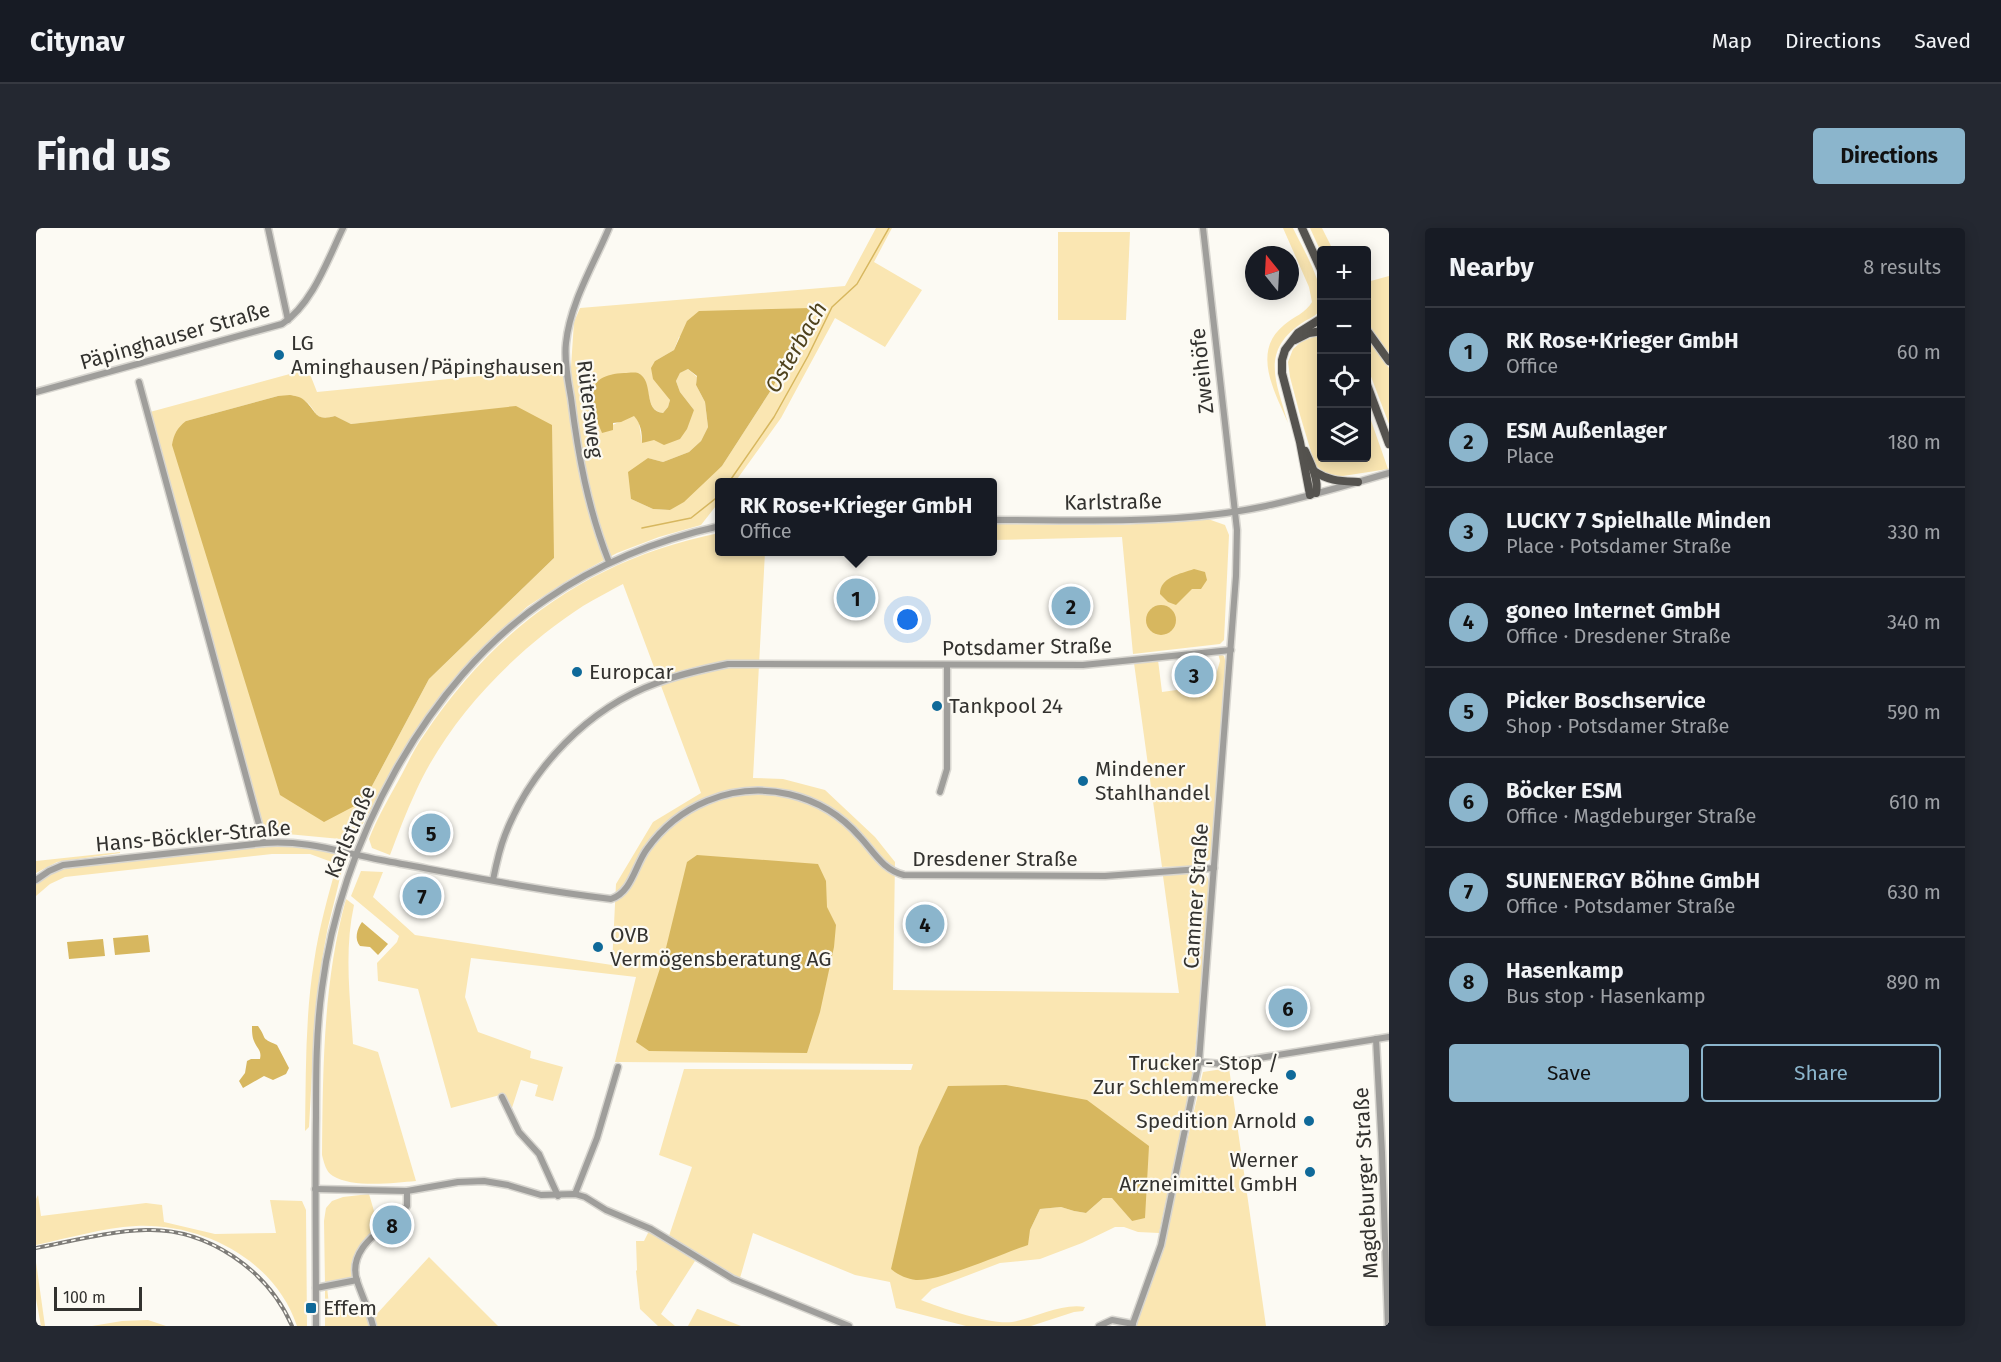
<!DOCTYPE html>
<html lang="en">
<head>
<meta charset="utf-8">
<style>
	:root { --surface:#171b24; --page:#242831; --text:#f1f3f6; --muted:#9ea1a6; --line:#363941; --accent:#8bb5cc }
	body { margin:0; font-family:"Fira Sans",sans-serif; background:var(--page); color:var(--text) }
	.controls { position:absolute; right:18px; top:18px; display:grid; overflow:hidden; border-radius:6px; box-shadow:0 3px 15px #0003 }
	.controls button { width:54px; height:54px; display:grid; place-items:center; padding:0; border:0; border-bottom:2px solid var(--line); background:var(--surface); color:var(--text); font:30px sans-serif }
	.compass { position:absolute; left:1209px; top:18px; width:54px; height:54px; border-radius:50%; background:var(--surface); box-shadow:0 3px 15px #0003; rotate:342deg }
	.scale { position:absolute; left:18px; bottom:15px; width:88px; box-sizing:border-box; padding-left:6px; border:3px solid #33322f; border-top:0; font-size:16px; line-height:21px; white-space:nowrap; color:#33322f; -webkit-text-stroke:4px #fcfaf3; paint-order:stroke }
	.you { position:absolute; left:872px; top:392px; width:21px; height:21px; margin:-15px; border:4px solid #fff; border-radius:50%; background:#1a73e8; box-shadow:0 0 0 9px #1a73e833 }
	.badge { display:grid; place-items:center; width:39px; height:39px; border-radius:50%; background:var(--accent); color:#111; font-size:20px; font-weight:700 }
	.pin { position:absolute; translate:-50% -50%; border:3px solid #fff; box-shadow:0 2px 6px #0006 }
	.popup { position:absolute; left:679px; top:250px; width:282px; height:78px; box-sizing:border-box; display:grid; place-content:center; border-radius:6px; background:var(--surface); filter:drop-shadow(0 2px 4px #0005); font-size:20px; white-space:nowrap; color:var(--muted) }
	.popup b { font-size:22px; color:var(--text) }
	.popup::after { content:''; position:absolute; left:50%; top:100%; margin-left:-12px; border:12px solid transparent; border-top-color:var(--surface) }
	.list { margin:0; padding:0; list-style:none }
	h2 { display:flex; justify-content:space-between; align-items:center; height:78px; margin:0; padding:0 24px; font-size:26px }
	h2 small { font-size:20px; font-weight:400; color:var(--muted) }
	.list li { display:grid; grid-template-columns:39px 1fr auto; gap:18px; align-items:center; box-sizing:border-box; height:90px; padding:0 24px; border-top:2px solid var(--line) }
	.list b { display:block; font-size:22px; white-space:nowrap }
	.list p { margin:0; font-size:20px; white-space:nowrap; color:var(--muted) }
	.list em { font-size:20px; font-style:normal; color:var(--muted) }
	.actions { display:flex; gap:12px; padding:18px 24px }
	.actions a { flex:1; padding:14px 0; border:2px solid var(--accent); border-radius:6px; text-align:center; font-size:21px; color:var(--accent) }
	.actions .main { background:var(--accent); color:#111 }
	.icon { flex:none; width:33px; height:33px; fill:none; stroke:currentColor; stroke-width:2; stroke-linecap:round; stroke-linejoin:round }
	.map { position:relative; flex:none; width:1353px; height:1098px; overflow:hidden; border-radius:6px }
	header { display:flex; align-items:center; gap:36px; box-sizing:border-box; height:84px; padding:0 30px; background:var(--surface); border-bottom:2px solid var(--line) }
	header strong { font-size:28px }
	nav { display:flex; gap:33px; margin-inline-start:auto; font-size:21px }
	.intro { display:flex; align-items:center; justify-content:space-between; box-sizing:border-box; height:144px; padding:0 36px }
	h1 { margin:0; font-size:42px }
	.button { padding:15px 27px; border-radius:6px; background:var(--accent); color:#111; font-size:21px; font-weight:700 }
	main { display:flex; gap:36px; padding:0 36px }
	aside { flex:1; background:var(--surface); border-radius:6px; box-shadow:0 3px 15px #0003 }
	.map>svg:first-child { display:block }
	.green { fill:#fae6b2; fill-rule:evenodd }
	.water { fill:#d7b75f }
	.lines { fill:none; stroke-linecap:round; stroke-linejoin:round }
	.stream { stroke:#d7b75f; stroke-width:1.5 }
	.minor-casing { stroke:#d8d6d0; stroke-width:9 }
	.major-casing { stroke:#d8d6d0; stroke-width:10 }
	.minor { stroke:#9f9e9b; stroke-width:6 }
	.major { stroke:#55534f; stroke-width:8 }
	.rail-casing { stroke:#7e7c78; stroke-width:4 }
	.rail { stroke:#fcfaf3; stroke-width:1.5; stroke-dasharray:4.5; stroke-linecap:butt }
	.poi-dot { fill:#0f6999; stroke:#fcfaf3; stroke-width:2 }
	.labels { text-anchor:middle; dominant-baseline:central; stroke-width:4.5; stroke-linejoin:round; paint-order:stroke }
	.street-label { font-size:21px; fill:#33322f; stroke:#fcfaf3 }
	.poi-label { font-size:21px; fill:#33322f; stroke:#fcfaf3; text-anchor:start }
	.water-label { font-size:22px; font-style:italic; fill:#4f421c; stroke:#fcfaf3 }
</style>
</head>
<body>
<header>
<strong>Citynav</strong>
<nav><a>Map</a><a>Directions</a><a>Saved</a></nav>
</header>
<div class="intro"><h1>Find us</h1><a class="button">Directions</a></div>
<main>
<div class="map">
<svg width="1353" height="1098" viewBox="0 0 1353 1098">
	<rect width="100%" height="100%" fill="#fcfaf3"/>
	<g class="green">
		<path d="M840,0H856L838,34L886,62L849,119L799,90L745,190L699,254H684L683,274L665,297L623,309L581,325L537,349L492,378L453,413L419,449L394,481L360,535L319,610L315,612L230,604L227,601L114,184L272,141L281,164L535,139L538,94L544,80L809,58ZM774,80L737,159L686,238L634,282L617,281L595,271L612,230L627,234L653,224L665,213L672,199L669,174L660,157L661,149L652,141L644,145L640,153L644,164L658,182L606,215L603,195L598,187C586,193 576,196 566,204L556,176L611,160C614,172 614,183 627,185L632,179L634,172L619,133L638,122L643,109ZM242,168C250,169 260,169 267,172C282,179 275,195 299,188L315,196L480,179L518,330L393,451L328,573L150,193Z"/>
		<path d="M1247,0H1257C1266,19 1289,57 1285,78C1284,86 1275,90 1269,93C1223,122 1240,153 1252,195C1239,164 1215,124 1248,97C1257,89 1270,85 1276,74L1273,59Z"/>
		<polygon points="1274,0 1286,0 1297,22 1286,22 1285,24"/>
		<polygon points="1022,4 1094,4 1090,92 1022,92"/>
		<polygon points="1353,48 1353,127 1331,96 1331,54"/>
		<polygon points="1285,106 1286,230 1330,230 1331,181 1352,241 1307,248 1293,248 1279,237 1264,187 1254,149 1252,134 1257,121 1265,114"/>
		<polygon points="1330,108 1353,140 1353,196 1331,138"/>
		<polygon points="1172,291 1189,297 1193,307 1188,412 1184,416 1097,426 1086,309 957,312 956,296 1086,297"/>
		<path d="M683,305L684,324H729L717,550L747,551L789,562L839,609L859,634L857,762L1143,765L1127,648L1163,644C1174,646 1173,654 1173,664L1157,850L1123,1005L1102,1004L1088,999H1079L1046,1015L1004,1031L964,1035L896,1061L885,1072C905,1080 956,1097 976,1094C1000,1090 1025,1075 1049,1079L1047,1083L1038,1084L995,1098H930L860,1080L854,1054L819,1047L717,1005L704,1050L690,1044L633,1008L656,939L623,927L648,841L875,842L877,836L579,834L600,749L435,730L429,769L442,804L495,823L494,830L527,839L517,873L499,868L502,857L485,852L474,886L464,867L415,880L382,761L342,753L341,735L361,714L363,708L315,668L325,643L347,644L337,669L379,707L576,737L580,656L617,594L665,565L587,356C574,363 560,370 547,378C479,422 413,490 380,563C370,584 362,606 354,627L336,620L333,611C342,588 354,568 366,546C373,533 379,519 388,507C461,398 555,331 683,305ZM1113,918L1096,993L1077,970H1067L1050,985L1038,983L1025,979L1004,981L994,1002L855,1041Z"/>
		<path d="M1182,425L1188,428L1190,436L1175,630C1165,641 1140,638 1126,639L1098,435L1122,432L1126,464L1177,457L1184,433Z"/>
		<path d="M238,617C251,617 301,618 307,633C308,637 293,694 291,704C278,768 277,833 273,899L269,903C270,847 269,789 278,734C283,700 292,668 301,636L274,626H236L29,649L14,656L0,668V655L18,643L40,638Z"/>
		<polygon points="84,624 84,625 21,634 0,645 0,633"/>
		<path d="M310,671L318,677C308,723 314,769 317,816L342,824L380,953C358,955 316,960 297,948C290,944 288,935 286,927C287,840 287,755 310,671Z"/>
		<polygon points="1193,840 1230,1098 1099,1098 1129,1009 1167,844"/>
		<polygon points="333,966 343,1000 329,1013 318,1049 289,1056 288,993 290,980 296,973 307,969"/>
		<path d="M2,967L5,988L110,975L126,977L128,994L179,1006L240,1005L234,972L266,973L270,982L271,1098H261C239,1032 167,995 100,998C66,1000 33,1010 0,1017V971Z"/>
		<polygon points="613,1003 659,1033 625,1086 639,1098 622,1098 604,1081 600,1043 601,1042 600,1013 608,1013"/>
		<polygon points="393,1029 462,1098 289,1098 289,1060 291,1059 293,1077 333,1077 338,1089"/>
		<polygon points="0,1034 9,1098 5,1098 0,1071"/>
		<polygon points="661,1081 662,1081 705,1098 652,1098"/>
		<polygon points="112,1092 130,1098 56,1098 86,1093"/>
	</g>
	<g class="water">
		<path d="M775,80L737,159L686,238L648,274L634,282L617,281L595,271L592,244L612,230L627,234L653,224L665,213L672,199L669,174L660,157L661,148L652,141L644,145L640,153L644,164L658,182L651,201L644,211L628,217L618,212L606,215C606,204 605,196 598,188L585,194L577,195V202L566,205C562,195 557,184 556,174C554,152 568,146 588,145C592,145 598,144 602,145C619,153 606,183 627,185L632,179L634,172L617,151L615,140L619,133L638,122L651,93L663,83Z"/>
		<path d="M254,167C258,168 264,168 268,172C281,183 278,194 299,188L315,196L480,178L516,197L518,330L393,451L328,573L288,594L244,567L136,217C138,206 141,200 150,193L242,168Z"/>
		<path d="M1158,341L1169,344L1171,352L1165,361H1156L1140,377L1132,374L1124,366C1124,349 1144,346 1158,341Z"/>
		<circle cx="1125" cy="392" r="15"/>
		<polygon points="661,627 782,636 790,653 791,679 800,697 798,719 784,784 771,825 613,823 600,814 628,728 651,634"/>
		<path d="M326,694L352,716L342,727L334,719L324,718C318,711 321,701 326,694Z"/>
		<polygon points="112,707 114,724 79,727 77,710"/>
		<polygon points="67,711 69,728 33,731 31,714"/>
		<path d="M216,798H222C232,812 223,809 241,817L253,840L250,846L237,852L228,848L207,860L203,853L209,845L211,833L215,831H224C226,822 221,821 218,813C216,809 216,802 216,798Z"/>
		<path d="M970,857L1051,872L1113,918L1109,990L1096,993L1076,970H1067L1050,985L1038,983L1025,979L1004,981L994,1002L992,1017C965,1026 906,1053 880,1052C871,1051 862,1047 855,1041L883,919L912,858Z"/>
	</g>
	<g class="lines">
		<g class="stream">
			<polyline points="693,254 738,189 772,128 796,79 821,56 853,0"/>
			<polyline points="606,300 655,290 684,267"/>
		</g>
		<g class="minor-casing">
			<g id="minor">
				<polyline points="232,0 252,92"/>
				<path d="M573,0C558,36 534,75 530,115C528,132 532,153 535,170C542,227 552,281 573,334"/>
				<polyline points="103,154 228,615"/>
				<path d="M0,164L246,96C276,77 292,31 307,0"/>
				<path d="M956,292C1047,292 1141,297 1230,278C1271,269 1312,257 1353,245"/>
				<polyline points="904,564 911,541 911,437"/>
				<path d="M0,652L13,643L27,637L228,615C272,612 303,624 345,632C421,646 498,662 575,671C596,664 599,637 611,621C626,600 647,583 671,573C724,551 786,565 824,609C838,624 847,642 868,647L1069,648L1178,640"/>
				<path d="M457,652C460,637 463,622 469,607C495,540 552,480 621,455C644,446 668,441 692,436L1047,437L1195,422"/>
				<polyline points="1340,811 1346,925 1352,1098"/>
				<polyline points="1163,834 1186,836 1353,809"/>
				<polyline points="466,869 483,904 503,926 522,968"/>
				<polyline points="279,961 371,963 422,954 448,953 472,957 505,967 539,966 549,969 570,982 615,1001 697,1051 813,1098"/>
				<polyline points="539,966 561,910 582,839"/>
				<polyline points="280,1060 321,1052"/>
				<path d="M280,1098C280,1028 279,959 280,889C280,846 280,803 286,760C304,617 389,453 511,371C563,335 621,312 684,298"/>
				<path d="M337,1098C333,1082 326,1068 321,1053C310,1018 352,999 371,978V963"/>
				<polyline points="1063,1098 1076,1092 1097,1096"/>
				<polyline points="1096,1098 1125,1017 1163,834 1200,348 1201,302 1167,0"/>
			</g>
		</g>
		<g class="major-casing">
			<g id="major">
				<polyline points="1266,0 1286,44"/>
				<polyline points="1330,101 1353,133"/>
				<polyline points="1259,112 1273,105 1286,103"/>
				<polyline points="1330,154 1353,216"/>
				<path d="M1269,223C1275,236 1283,251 1280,265"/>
				<path d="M1278,243C1292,253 1305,253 1322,254"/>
				<polyline points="1274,267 1264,214 1246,145 1246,132 1249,122 1262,105 1286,90"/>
			</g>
		</g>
		<use href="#minor" class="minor"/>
		<use href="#major" class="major"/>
		<g class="rail-casing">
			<path id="rail" d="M0,1020C36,1013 73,1003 110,1002C171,1000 232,1042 256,1098"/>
		</g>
		<use href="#rail" class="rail"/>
	</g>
	<g class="poi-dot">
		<circle cx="243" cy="127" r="6"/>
		<circle cx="541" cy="444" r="6"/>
		<circle cx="901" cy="478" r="6"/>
		<circle cx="1047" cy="553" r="6"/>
		<circle cx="562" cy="719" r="6"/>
		<circle cx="1255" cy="847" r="6"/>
		<circle cx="1273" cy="893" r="6"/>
		<circle cx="1274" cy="944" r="6"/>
		<rect x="269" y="1074" width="12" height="12" rx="3"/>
	</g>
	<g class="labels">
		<g class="street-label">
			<text transform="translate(139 108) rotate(-16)">Päpinghauser Straße</text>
			<text transform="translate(1166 143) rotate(-96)">Zweihöfe</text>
			<text transform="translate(554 181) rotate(83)">Rütersweg</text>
			<text transform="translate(1077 274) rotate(-1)">Karlstraße</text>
			<text transform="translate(991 419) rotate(-1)">Potsdamer Straße</text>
			<text transform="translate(314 604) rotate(-67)">Karlstraße</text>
			<text transform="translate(157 608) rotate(-5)">Hans-Böckler-Straße</text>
			<text x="959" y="631">Dresdener Straße</text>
			<text transform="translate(1160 668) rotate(-86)">Cammer Straße</text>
			<text transform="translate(1330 955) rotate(-93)">Magdeburger Straße</text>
		</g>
		<g class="poi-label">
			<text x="255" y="115">LG<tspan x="255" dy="24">Aminghausen/Päpinghausen</tspan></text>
			<text x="553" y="444">Europcar</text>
			<text x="913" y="478">Tankpool 24</text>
			<text x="1059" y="541">Mindener<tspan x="1059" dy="24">Stahlhandel</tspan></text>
			<text x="574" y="707">OVB<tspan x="574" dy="24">Vermögensberatung AG</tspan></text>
			<text x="1243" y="835" text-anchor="end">Trucker - Stop /<tspan x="1243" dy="24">Zur Schlemmerecke</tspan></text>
			<text x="1261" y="893" text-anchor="end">Spedition Arnold</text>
			<text x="1262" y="932" text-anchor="end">Werner<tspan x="1262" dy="24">Arzneimittel GmbH</tspan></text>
			<text x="287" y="1080">Effem</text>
		</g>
		<g class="water-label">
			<text transform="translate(760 119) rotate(-60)">Osterbach</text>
		</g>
	</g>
</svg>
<div class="controls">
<button>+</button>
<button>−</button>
<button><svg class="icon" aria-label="locate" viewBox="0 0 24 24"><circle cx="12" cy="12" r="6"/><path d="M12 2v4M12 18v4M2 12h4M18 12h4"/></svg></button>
<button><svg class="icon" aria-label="layers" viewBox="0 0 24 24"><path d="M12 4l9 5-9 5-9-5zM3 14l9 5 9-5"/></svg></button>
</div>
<svg class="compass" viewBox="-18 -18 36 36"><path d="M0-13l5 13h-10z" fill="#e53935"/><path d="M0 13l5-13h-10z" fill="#9ea1a6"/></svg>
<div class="scale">100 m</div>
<div class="you"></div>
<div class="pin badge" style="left:820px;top:370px">1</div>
<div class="popup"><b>RK Rose+Krieger GmbH</b>Office</div>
<div class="pin badge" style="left:1035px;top:378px">2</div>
<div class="pin badge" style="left:1158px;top:447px">3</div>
<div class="pin badge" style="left:889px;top:696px">4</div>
<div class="pin badge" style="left:395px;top:605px">5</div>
<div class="pin badge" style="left:1252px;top:780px">6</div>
<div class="pin badge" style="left:386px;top:668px">7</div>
<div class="pin badge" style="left:356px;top:997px">8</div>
</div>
<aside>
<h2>Nearby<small>8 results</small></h2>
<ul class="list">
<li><span class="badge">1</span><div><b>RK Rose+Krieger GmbH</b><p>Office</p></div><em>60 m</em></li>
<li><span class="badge">2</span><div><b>ESM Außenlager</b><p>Place</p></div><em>180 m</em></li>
<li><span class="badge">3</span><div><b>LUCKY 7 Spielhalle Minden</b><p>Place · Potsdamer Straße</p></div><em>330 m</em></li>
<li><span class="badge">4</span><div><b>goneo Internet GmbH</b><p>Office · Dresdener Straße</p></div><em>340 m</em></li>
<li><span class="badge">5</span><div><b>Picker Boschservice</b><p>Shop · Potsdamer Straße</p></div><em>590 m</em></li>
<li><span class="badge">6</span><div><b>Böcker ESM</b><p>Office · Magdeburger Straße</p></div><em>610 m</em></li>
<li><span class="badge">7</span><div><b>SUNENERGY Böhne GmbH</b><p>Office · Potsdamer Straße</p></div><em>630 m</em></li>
<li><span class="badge">8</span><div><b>Hasenkamp</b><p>Bus stop · Hasenkamp</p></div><em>890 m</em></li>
</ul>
<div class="actions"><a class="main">Save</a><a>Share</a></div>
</aside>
</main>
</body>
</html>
